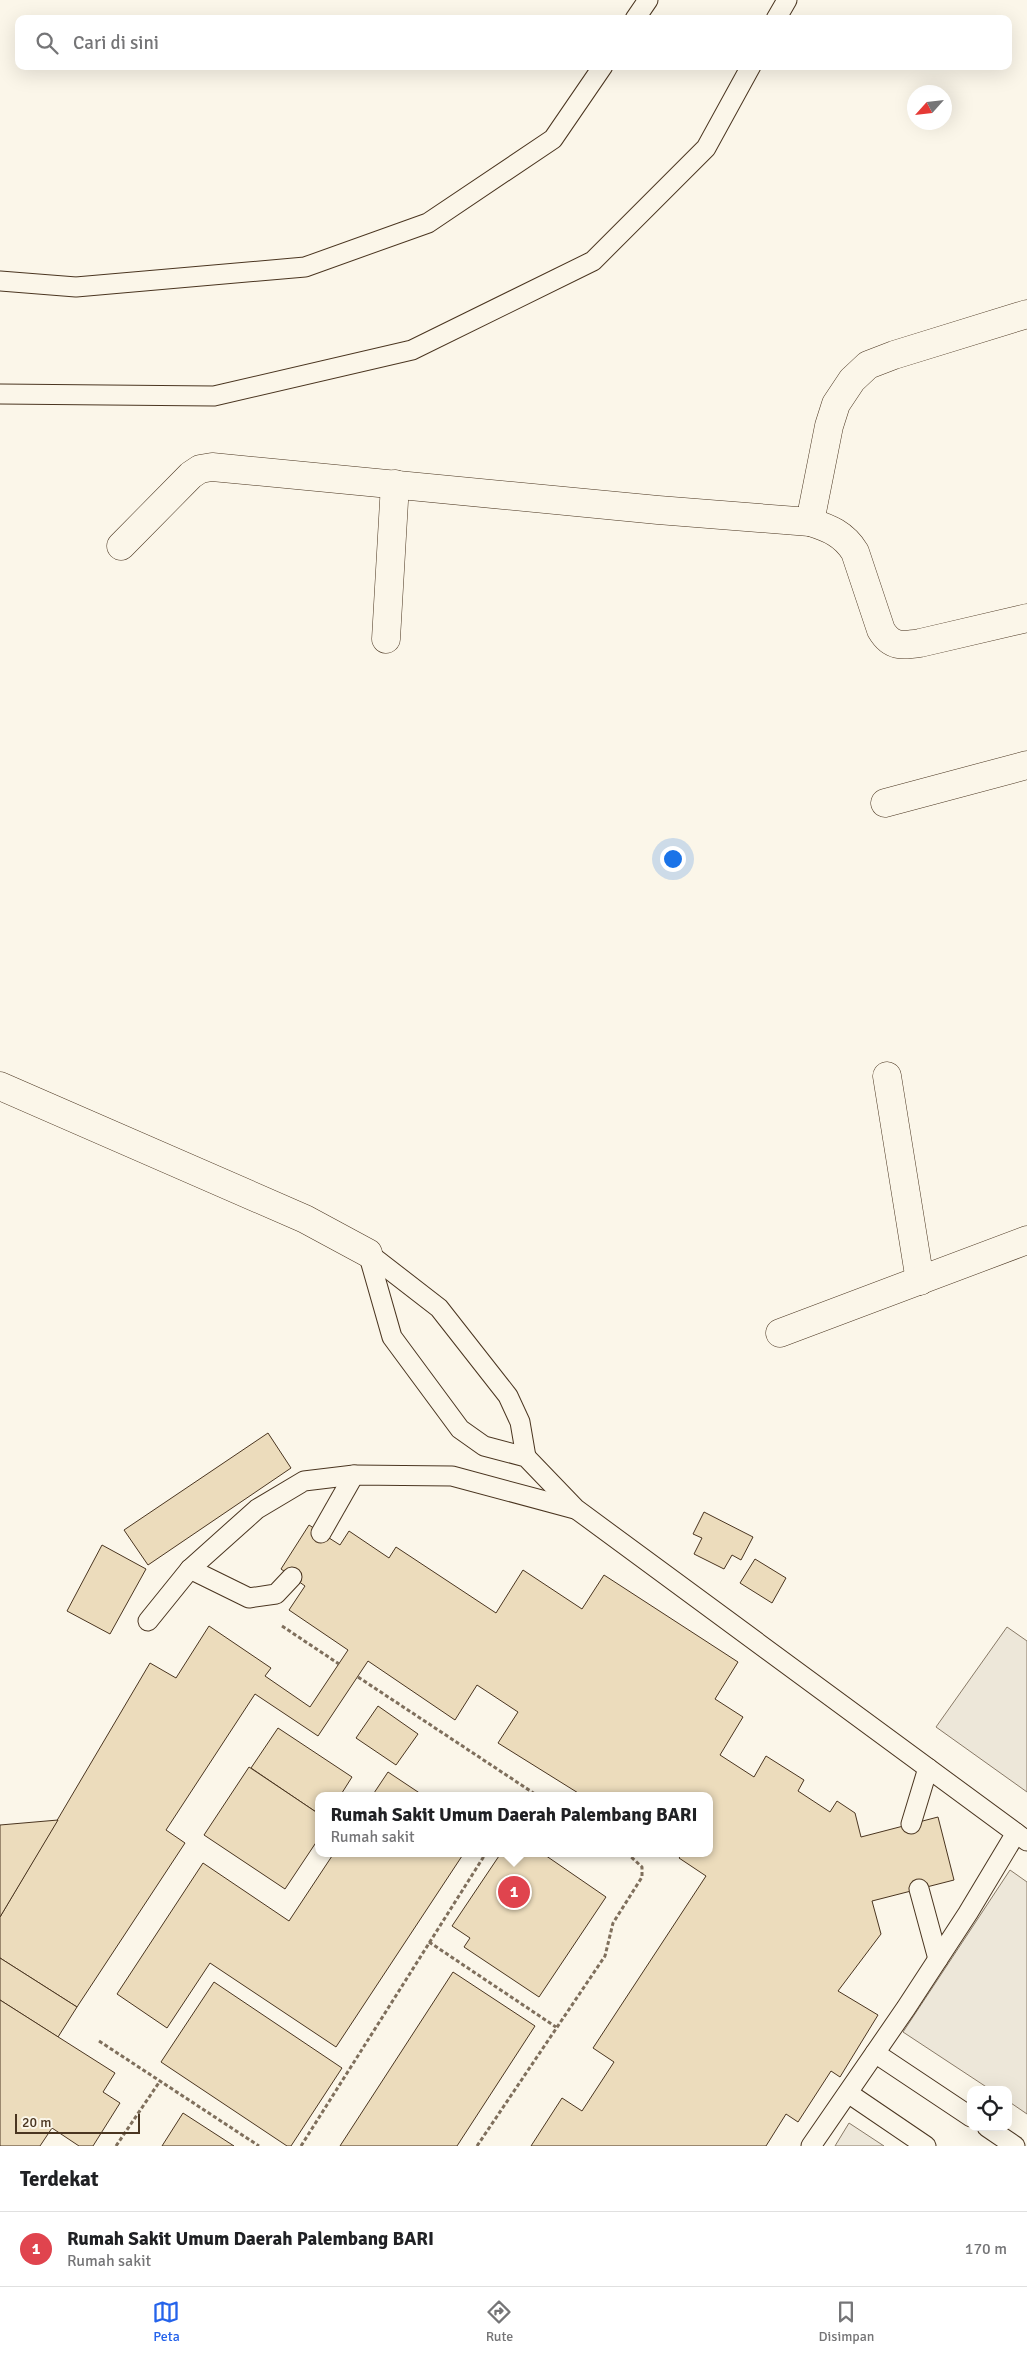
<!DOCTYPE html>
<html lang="id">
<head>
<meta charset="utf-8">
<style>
	:root { --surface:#fff; --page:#f2f2f2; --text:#202124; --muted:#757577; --line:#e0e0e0; --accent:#2563eb }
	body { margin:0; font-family:Signika,sans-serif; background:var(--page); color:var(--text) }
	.controls { position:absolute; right:15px; bottom:15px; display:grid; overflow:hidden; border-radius:10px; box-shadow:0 5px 20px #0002 }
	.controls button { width:45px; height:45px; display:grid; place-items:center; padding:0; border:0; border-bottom:1px solid var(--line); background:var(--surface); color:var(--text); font:25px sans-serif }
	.compass { position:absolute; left:907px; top:85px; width:45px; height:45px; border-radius:50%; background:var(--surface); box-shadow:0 5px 20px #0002; rotate:243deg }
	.scale { position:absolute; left:15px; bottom:12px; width:125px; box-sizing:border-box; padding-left:5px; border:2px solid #4a3520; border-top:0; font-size:14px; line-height:18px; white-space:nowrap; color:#4a3520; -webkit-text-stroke:4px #fbf6e9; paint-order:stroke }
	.you { position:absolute; left:672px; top:858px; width:18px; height:18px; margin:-12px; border:4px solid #fff; border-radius:50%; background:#1a73e8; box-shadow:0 0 0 8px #1a73e833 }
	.badge { display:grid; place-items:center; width:32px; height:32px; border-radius:50%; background:var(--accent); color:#fff; font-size:16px; font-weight:700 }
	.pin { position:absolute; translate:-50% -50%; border:2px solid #fff; box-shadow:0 1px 5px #0006 }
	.popup { position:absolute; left:315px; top:1792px; width:398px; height:65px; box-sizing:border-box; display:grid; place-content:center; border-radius:10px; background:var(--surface); filter:drop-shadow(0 1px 4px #0005); font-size:16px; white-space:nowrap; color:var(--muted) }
	.popup b { font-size:19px; color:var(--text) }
	.popup::after { content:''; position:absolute; left:50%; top:100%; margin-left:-10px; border:10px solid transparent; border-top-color:var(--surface) }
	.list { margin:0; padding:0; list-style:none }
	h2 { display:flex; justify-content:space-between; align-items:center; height:65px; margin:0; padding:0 20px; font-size:21px }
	h2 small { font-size:16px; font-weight:400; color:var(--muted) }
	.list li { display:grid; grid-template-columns:32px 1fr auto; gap:15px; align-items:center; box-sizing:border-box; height:75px; padding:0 20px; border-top:1px solid var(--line) }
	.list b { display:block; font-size:19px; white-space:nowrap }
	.list p { margin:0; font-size:16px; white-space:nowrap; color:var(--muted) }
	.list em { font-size:16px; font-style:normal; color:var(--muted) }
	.icon { flex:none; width:28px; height:28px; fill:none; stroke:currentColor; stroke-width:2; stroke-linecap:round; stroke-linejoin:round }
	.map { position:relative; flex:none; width:1027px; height:2146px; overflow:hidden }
	.search { position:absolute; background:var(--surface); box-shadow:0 5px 20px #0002; left:15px; right:15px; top:15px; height:55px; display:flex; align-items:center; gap:12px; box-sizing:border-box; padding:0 18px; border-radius:10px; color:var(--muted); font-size:19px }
	.sheet { height:140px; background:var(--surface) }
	nav { display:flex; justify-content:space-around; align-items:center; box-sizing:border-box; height:70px; border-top:1px solid var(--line); background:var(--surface); font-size:14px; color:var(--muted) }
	nav a { display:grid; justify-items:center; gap:2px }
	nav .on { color:var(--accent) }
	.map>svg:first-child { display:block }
	.parking { fill:#ede7d9; stroke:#887966 }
	.building { fill:#ecdcbc; stroke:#4a3520 }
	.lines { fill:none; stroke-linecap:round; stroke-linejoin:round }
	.lane-casing { stroke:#4a3520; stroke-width:21 }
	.street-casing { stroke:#4a3520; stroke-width:29 }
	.path { stroke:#7f6f5c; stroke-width:3; stroke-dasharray:4 2.5; stroke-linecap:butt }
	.lane { stroke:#fbf6e9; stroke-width:19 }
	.street { stroke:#fbf6e9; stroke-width:28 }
</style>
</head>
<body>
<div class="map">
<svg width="1027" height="2146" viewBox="0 0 1027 2146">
	<rect width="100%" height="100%" fill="#fbf6e9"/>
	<g class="parking">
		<polygon points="1007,1627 1027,1641 1027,1792 936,1727"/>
		<polygon points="1010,1870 1027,1882 1027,2114 1008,2101 1008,2090 991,2090 903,2032"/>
		<polygon points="849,2123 884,2146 835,2146"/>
	</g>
	<g class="building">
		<polygon points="268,1433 291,1468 148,1565 124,1530"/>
		<polygon points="704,1512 753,1537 741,1560 732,1555 724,1569 694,1554 702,1538 693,1534"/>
		<polygon points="309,1525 340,1545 349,1531 389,1558 396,1547 496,1613 523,1570 582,1609 604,1575 738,1662 715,1699 743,1717 720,1755 754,1777 766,1756 804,1780 798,1791 830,1812 837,1801 855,1813 861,1837 938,1817 954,1880 872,1901 881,1934 838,1991 878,2015 840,2077 831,2071 798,2122 786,2114 766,2146 531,2146 562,2098 582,2111 614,2062 593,2048 706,1876 679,1858 683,1853 709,1853 709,1796 583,1796 498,1743 518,1712 477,1685 455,1720 368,1661 318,1736 255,1694 166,1830 185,1843 77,2007 0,1958 0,1917 150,1663 176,1678 209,1626 271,1668 265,1676 310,1707 348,1650 289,1610 305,1586 281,1569"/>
		<polygon points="102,1545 146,1569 110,1634 67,1611"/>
		<polygon points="755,1559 786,1578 772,1603 740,1583"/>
		<polygon points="378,1706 418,1734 396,1765 356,1738"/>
		<polygon points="278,1728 352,1777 340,1796 319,1796 319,1814 251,1768"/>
		<polygon points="249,1767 319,1814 319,1838 285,1889 204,1835"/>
		<polygon points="388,1772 424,1796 372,1796"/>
		<polygon points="58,1820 0,1917 0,1825"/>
		<polygon points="334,1853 464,1853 336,2047 210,1963 167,2028 117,1994 203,1863 289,1921"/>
		<polygon points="501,1853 542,1853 606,1897 539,1997 464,1947 470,1938 452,1926"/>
		<polygon points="0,1958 77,2007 58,2037 0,2000"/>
		<polygon points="453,1972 535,2026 457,2146 340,2146"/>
		<polygon points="214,1982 342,2068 291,2146 287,2146 161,2062"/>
		<polygon points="0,2000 115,2073 103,2092 120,2103 93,2146 79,2146 52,2128 40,2146 0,2146"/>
		<polygon points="183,2113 234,2146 162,2146"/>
	</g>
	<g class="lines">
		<g class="lane-casing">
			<g id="lane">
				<polyline points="635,19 648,0"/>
				<polyline points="776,19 787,0"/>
				<polyline points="0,281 76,287 305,267 428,223 553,139 603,66"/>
				<polyline points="0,394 214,396 412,350 593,261 706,148 751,66"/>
				<polyline points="368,1253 392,1337 460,1429 484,1446 526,1457 576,1509 1027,1841"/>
				<polyline points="368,1253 439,1308 508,1396 520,1422 526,1457"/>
				<polyline points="321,1533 354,1475"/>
				<polyline points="190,1569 249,1598 276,1594 292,1577"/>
				<polyline points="148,1621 190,1569 257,1509 304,1481 354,1475 452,1476 575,1509"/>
				<polyline points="911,1824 928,1768"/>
				<polyline points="919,1889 938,1959"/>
				<polyline points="875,2053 971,2117"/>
				<polyline points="848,2093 926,2146"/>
				<polyline points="987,2127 1015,2146"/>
				<polyline points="811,2146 906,2008 968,1913 1016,1833"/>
			</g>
		</g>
		<g class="street-casing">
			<g id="street">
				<path d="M810,522C829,528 844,534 855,552L881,630C891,647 902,646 920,643L1027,618"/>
				<polyline points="121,546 191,475 200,469 212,467 658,510 810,522 829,426 836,404 852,380 868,365 894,355 1027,314"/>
				<polyline points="386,639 395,484"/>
				<polyline points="885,803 1027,765"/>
				<polyline points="887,1076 920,1281"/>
				<polyline points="0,1086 305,1219 368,1253"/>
				<polyline points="780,1333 1027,1240"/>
			</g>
		</g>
		<g class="path">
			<polyline points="282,1626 339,1664"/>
			<polyline points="358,1677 538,1796"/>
			<polyline points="524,1796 528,1790"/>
			<polyline points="429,1942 556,2027"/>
			<polyline points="99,2041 259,2146"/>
			<polyline points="116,2146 160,2081"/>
			<polyline points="301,2146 486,1853"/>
			<polyline points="477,2146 605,1956 613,1923 642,1877 642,1867 627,1853"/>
		</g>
		<use href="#lane" class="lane"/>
		<use href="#street" class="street"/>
	</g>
</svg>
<div class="controls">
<button><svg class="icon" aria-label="locate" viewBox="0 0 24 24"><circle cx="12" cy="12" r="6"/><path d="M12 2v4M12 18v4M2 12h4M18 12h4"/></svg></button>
</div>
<svg class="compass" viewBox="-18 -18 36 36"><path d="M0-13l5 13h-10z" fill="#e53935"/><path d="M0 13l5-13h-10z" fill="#757577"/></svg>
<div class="scale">20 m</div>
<div class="you"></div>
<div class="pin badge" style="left:514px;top:1892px;background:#e0444e">1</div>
<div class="popup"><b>Rumah Sakit Umum Daerah Palembang BARI</b>Rumah sakit</div>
<div class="search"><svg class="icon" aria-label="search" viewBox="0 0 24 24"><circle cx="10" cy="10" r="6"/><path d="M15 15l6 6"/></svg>Cari di sini</div>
</div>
<section class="sheet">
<h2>Terdekat<small></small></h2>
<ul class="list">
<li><span class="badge" style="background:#e0444e">1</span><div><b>Rumah Sakit Umum Daerah Palembang BARI</b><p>Rumah sakit</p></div><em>170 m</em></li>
</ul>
</section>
<nav>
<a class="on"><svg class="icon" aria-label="map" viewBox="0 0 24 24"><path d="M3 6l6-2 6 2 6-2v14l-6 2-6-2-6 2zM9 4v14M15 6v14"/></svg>Peta</a>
<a><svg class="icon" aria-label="directions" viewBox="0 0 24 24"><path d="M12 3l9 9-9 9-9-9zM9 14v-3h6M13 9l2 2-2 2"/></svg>Rute</a>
<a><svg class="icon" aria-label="saved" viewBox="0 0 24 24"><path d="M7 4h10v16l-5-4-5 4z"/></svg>Disimpan</a>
</nav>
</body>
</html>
